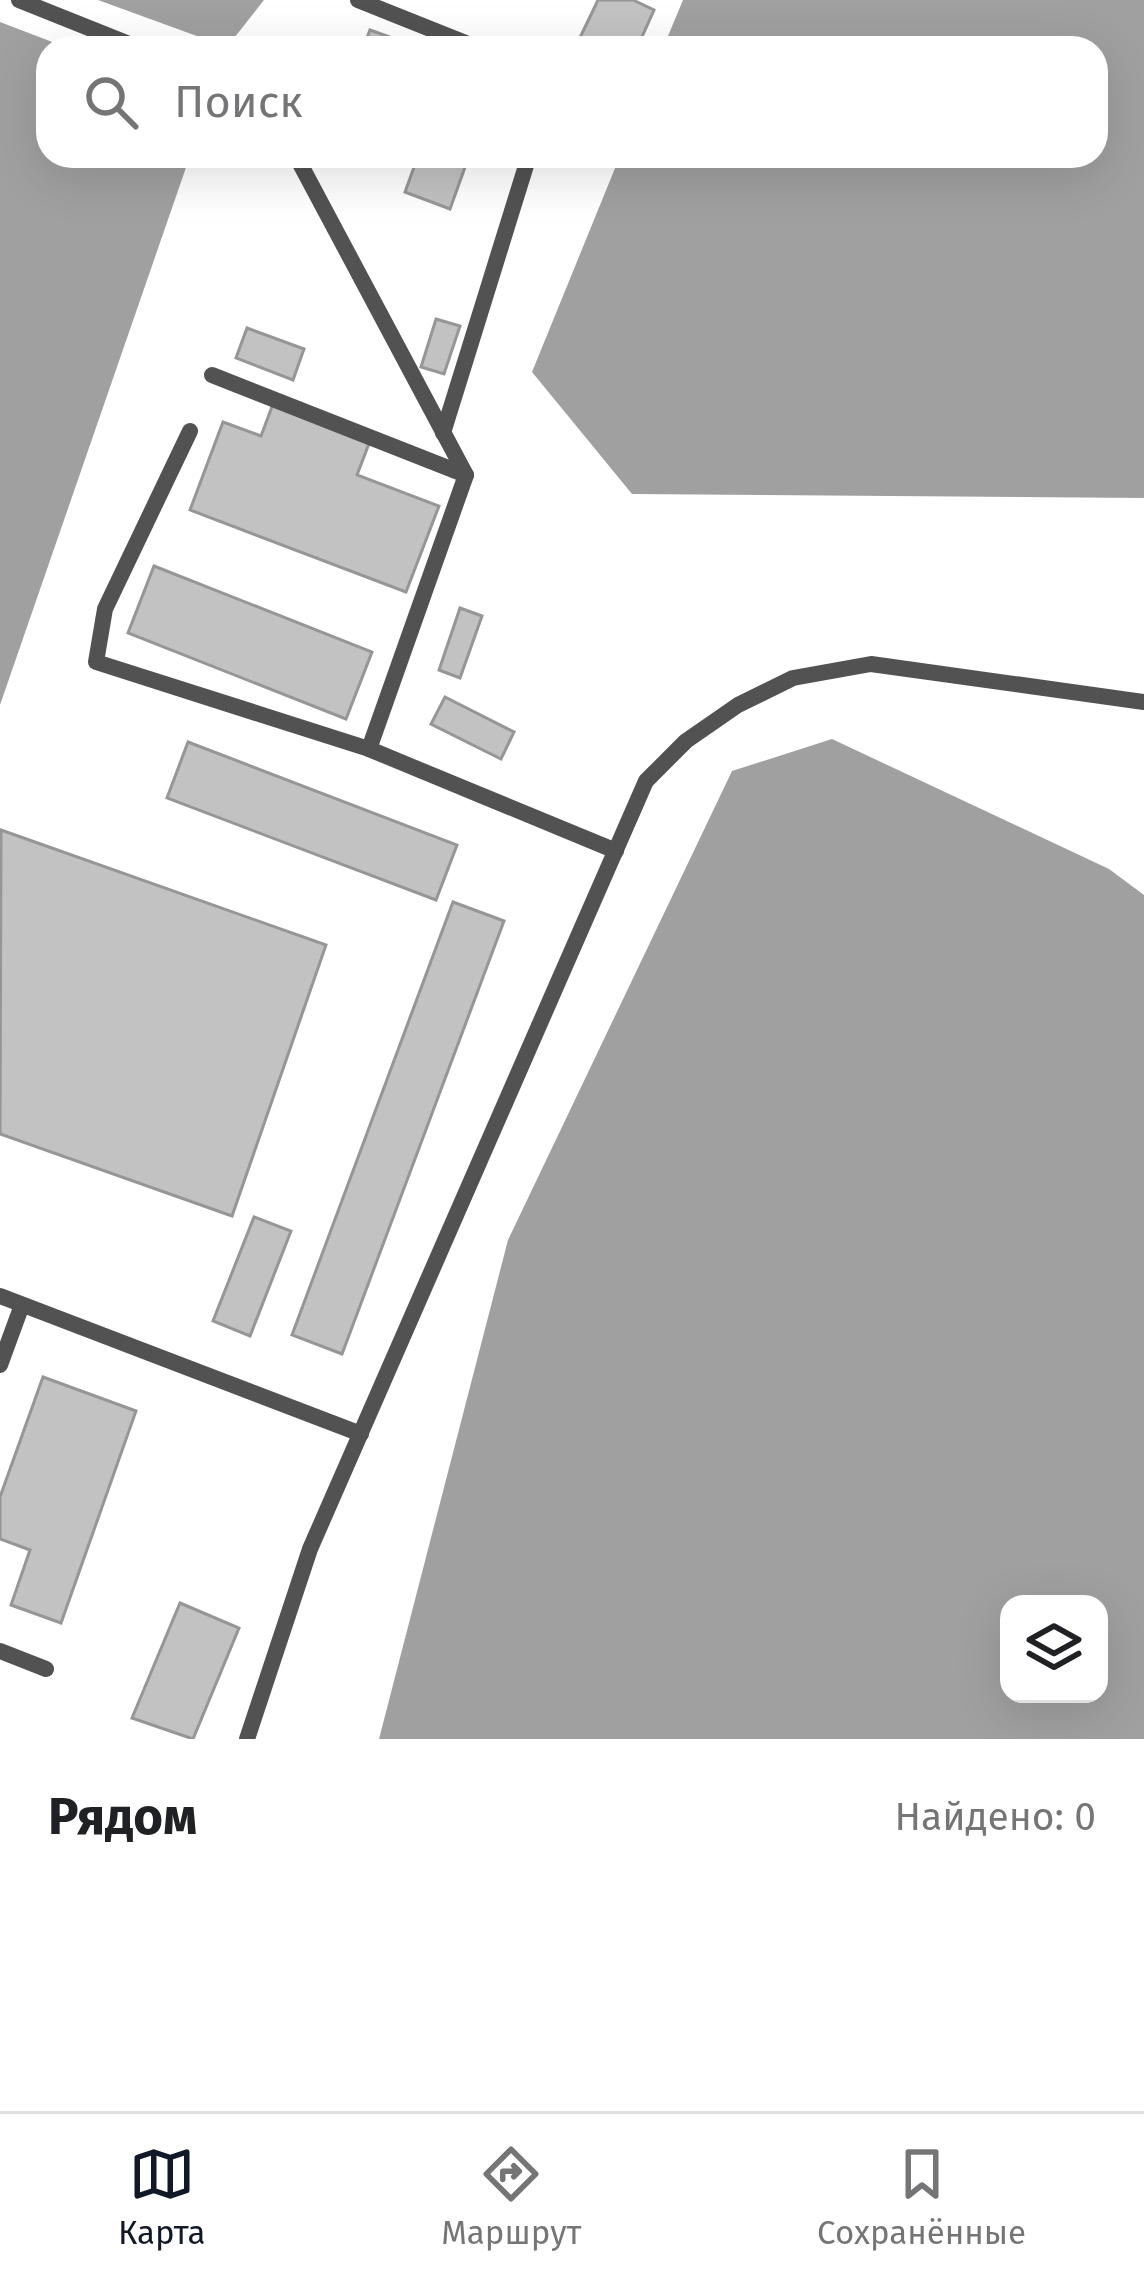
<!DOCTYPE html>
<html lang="ru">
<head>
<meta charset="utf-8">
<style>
	:root { --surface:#fff; --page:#f2f2f2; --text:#202124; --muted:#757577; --line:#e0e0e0; --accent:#111827 }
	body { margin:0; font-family:"Fira Sans",sans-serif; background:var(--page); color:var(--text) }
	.controls { position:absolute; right:36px; bottom:36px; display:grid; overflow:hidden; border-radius:24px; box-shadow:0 12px 48px #0002 }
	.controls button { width:108px; height:108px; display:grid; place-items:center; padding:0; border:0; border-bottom:3px solid var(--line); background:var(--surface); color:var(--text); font:60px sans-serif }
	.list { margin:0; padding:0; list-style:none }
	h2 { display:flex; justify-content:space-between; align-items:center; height:156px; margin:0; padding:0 48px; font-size:51px }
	h2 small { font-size:39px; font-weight:400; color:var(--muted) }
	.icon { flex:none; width:66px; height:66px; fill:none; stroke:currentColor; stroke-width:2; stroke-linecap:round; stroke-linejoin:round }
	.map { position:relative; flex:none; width:1144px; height:1739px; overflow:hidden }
	.search { position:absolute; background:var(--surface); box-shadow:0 12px 48px #0002; left:36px; right:36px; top:36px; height:132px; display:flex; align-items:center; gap:30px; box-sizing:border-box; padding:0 42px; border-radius:36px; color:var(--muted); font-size:45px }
	.sheet { height:372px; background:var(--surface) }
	nav { display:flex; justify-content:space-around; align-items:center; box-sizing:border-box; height:168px; border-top:3px solid var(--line); background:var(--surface); font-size:33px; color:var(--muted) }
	nav a { display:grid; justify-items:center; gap:6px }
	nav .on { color:var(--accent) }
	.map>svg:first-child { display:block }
	.water { fill:#a0a0a0; fill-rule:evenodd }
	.building { fill:#c2c2c2; stroke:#969696; stroke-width:3 }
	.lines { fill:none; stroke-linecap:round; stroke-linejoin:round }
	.lane { stroke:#525252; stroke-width:16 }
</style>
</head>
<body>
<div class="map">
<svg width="1144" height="1739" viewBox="0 0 1144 1739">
	<rect width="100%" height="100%" fill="#fff"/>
	<g class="water">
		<polygon points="98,0 264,0 227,47"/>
		<polygon points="683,0 1144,0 1144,498 632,494 532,372 620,156 1096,156 1096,48 663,48"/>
		<polygon points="0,22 68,48 48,48 48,156 190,156 0,705"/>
		<path d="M832,739L1109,869L1144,895V1739H379L508,1240L732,771ZM1099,1604V1694H1009V1604Z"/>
	</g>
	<g class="building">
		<polygon points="598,0 633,0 654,10 637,48 575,48"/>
		<polygon points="370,30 420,48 363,48"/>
		<polygon points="418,156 469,156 450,209 405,192"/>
		<polygon points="436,319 460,326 444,374 421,367"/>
		<polygon points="247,328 304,349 293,380 236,358"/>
		<polygon points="273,404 370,441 357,475 439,506 406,592 190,510 223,422 261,436"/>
		<polygon points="154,566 372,652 346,719 128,633"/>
		<polygon points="460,608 482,616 460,678 439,670"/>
		<polygon points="445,697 514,732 501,759 431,724"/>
		<polygon points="188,742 457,845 436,900 167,798"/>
		<polygon points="1,830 326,945 232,1216 0,1134"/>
		<polygon points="453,902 504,921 342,1354 292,1335"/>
		<polygon points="254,1217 291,1231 250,1336 213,1321"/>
		<polygon points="43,1377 136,1411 61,1623 11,1605 30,1550 0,1539 0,1497"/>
		<polygon points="180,1603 239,1628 193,1739 132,1718"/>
	</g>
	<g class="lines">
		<g class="lane">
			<polyline points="19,0 139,48"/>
			<polyline points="358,0 478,48"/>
			<polyline points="296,156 466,475 369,749 616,851"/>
			<polyline points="212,375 466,475"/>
			<polyline points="190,431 105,609 96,662 369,749"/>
			<polyline points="443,433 529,156"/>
			<polyline points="0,1296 361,1434"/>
			<polyline points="0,1365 22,1305"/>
			<polyline points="0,1651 46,1669"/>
			<polyline points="247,1739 310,1549 646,781 686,741 738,705 793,678 871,664 1144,702"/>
		</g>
	</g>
</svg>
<div class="controls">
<button><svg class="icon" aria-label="layers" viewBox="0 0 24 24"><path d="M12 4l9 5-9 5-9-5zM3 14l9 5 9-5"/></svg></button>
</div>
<div class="search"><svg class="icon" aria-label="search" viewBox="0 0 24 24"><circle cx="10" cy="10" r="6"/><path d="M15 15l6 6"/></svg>Поиск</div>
</div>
<section class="sheet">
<h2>Рядом<small>Найдено: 0</small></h2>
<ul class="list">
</ul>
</section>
<nav>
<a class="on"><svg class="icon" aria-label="map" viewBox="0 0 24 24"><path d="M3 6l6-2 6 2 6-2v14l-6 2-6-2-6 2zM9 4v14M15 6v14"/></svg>Карта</a>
<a><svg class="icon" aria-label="directions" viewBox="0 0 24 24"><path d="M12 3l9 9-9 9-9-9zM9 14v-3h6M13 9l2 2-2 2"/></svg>Маршрут</a>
<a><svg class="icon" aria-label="saved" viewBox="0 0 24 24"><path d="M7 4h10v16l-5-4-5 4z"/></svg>Сохранённые</a>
</nav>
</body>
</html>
